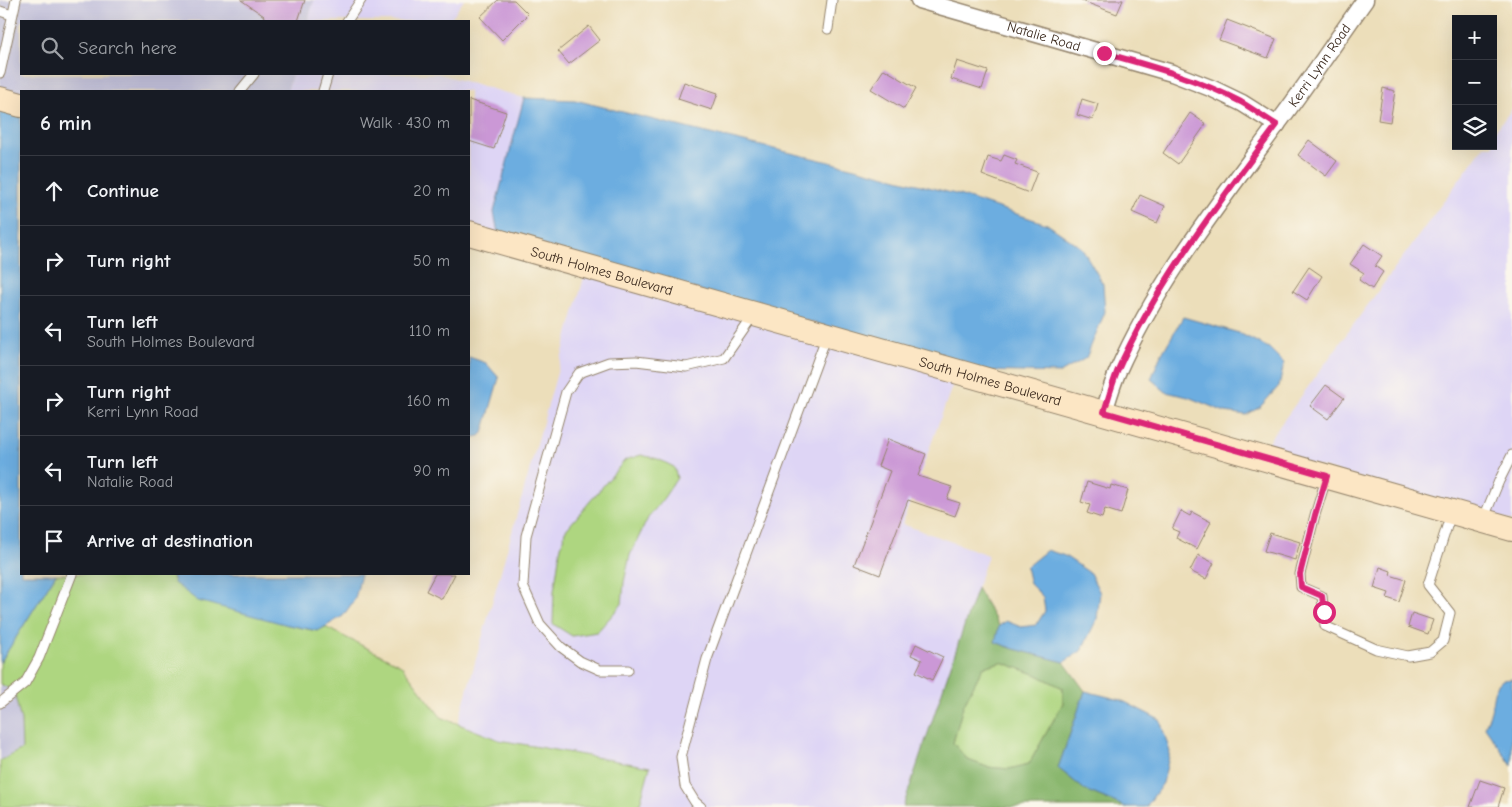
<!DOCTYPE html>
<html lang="en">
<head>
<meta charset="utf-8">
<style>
	:root { --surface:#171b24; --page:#20242c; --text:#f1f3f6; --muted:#9ea1a6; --line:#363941 }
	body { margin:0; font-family:"Comic Neue",sans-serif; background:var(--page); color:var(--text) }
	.controls { position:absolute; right:15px; top:15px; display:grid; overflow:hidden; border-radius:0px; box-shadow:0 5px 20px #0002 }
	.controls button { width:45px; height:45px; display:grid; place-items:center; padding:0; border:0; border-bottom:1px solid var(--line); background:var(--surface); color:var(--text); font:25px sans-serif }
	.stop { position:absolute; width:15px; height:15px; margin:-11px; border:4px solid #db2777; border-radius:50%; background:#fff }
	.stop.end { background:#db2777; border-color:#fff; box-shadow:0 1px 5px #0008 }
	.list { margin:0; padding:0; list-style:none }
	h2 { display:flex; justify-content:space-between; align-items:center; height:65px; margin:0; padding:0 20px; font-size:21px }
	h2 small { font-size:16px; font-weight:400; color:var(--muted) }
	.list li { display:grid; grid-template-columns:32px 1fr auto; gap:15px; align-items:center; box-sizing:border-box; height:70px; padding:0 20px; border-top:1px solid var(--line) }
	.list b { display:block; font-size:19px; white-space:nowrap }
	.list p { margin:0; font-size:16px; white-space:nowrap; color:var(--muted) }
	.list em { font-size:16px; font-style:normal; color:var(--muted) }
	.icon { flex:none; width:28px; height:28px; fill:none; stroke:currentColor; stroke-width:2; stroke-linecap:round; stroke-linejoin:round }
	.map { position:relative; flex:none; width:1512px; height:807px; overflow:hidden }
	.search { position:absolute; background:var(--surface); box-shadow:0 5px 20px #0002; left:20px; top:20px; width:450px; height:55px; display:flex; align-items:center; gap:12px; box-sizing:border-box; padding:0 18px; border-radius:0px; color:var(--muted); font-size:19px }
	.panel { position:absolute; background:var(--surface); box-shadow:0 5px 20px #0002; left:20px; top:90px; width:450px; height:485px; border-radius:0px }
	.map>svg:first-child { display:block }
	.built { fill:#ded5f5; fill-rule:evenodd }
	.industrial { fill:#c3c1db }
	.green { fill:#aed680; stroke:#74804f }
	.forest { fill:#8ab76e; stroke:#627046; fill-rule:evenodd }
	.water { fill:#6cade0; stroke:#546c7f }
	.building { fill:#cb98d6 }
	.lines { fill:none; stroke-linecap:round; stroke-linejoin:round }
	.lane-casing { stroke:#94846c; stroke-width:11 }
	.street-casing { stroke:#94846c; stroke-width:19 }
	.secondary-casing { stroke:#94846c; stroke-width:26 }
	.lane { stroke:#fff; stroke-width:9 }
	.street { stroke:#fff; stroke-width:16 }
	.secondary { stroke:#fce6c4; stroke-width:24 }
	.route { stroke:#db2777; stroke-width:6 }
	.labels { text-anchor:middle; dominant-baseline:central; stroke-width:4; stroke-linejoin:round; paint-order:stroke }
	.street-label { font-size:14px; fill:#3b2a1e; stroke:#fbf7ec }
</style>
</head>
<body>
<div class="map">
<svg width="1512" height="807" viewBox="0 0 1512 807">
	<rect width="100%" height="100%" fill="#fbf7ec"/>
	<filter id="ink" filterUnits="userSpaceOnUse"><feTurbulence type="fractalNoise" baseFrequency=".02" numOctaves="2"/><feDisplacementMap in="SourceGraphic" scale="10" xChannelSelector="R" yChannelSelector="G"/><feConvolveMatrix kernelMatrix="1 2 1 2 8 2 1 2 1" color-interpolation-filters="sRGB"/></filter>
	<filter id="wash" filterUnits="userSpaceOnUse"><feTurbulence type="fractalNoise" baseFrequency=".0096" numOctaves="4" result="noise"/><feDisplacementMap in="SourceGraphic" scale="20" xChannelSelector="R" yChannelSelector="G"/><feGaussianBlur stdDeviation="1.12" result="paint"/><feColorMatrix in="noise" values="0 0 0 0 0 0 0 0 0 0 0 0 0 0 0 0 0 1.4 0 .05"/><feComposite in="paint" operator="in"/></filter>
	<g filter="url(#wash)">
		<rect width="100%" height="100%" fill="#ecdeba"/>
		<g class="built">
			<polygon points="314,0 464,0 449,21 308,21"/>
			<polygon points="292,74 439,74 524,98 494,212 498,233 469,225 469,91 287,91"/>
			<polygon points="1512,109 1512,521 1262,450 1484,146 1493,146 1493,134"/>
			<path d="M585,274L955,378L902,524L988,555L903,807H639L650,767L499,740L458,723ZM663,499L648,518L630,555L624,582L622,604L553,624L554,591L560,551L565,531L588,506Z"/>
		</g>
		<g class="industrial">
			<polygon points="0,0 314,0 308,21 21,21 21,74 292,74 287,91 21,91 21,97 0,91"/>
			<polygon points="0,684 14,691 21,721 22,749 0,761"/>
		</g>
		<g class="green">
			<polygon points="641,455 658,459 674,467 677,478 663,499 648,518 630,555 624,582 622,604 597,632 572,636 553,624 554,591 560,551 565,531 625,460"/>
			<polygon points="56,574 171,574 174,583 288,625 317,631 325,627 401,665 441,717 499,740 650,767 639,807 0,807 0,761 22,749 21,721 14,691 0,684 0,663"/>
			<polygon points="1001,662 1035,674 1063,688 1063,703 1029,764 1010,769 987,767 968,760 953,743 963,706 983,667"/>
		</g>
		<path class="forest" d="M977,588L999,626L995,642L1014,649L1064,662L1085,691L1058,768L1085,790L1126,807H903ZM1001,662L1035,674L1063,688V703L1029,764L1009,769L987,767L968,760L953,743L963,706L983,667Z"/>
		<g class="water">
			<polygon points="524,98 575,100 702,132 863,170 959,195 1047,224 1082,248 1103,284 1105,312 1086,358 1060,373 983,371 498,233 494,212"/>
			<polygon points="0,106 21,112 21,574 56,574 0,663"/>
			<polygon points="1183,317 1239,333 1269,348 1284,363 1279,386 1260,407 1246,415 1225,412 1188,397 1166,392 1151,379 1160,357"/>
			<polygon points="469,357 486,363 499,378 483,433 480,436 469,438"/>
			<polygon points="1047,550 1065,556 1090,573 1100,593 1097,619 1081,651 1064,662 1014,649 995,642 999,626 1006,621 1021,627 1036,625 1045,611 1043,597 1030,584 1026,567"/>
			<polygon points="172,574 361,574 355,599 343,616 318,631 288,625 198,601 174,583"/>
			<path d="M1512,679V766L1485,727C1487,722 1489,716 1491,711C1494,698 1491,691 1502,680Z"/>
			<polygon points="1085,691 1121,700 1160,720 1170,752 1163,783 1146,807 1126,807 1085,790 1058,768"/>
		</g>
		<g id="blocks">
			<g class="building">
				<polygon points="241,0 305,0 298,21 262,21 264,16"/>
				<polygon points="498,0 514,0 528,14 502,40 480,17"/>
				<polygon points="1082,0 1123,0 1117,14 1082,1"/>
				<polygon points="1227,20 1276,39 1268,58 1219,40"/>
				<polygon points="589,26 600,40 569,64 558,51"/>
				<polygon points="957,61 988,71 982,89 951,79"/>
				<polygon points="884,69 916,88 904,109 871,89"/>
				<polygon points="684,82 718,93 712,110 678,99"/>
				<polygon points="1383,88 1395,91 1390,122 1378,120"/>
				<polygon points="1082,99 1098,104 1093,120 1077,115"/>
				<polygon points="469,100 506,112 494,149 469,141"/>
				<polygon points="1190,113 1206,124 1178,164 1163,153"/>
				<polygon points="1309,140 1337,161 1326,176 1298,155"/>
				<polygon points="1004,155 1017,160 1015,164 1037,172 1029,193 982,175 988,157 1001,161"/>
				<polygon points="1140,195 1165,206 1157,223 1132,212"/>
				<polygon points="1364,244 1382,256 1375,266 1383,272 1372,289 1359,280 1364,273 1350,264"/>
				<polygon points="1309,267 1322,276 1307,300 1293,291"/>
				<polygon points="1326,385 1344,398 1328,419 1310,406"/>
				<polygon points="888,439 926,454 918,476 952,487 947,499 960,503 955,516 908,500 880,575 854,565 890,471 878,466"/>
				<polygon points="1087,482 1110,489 1111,485 1128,490 1121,514 1105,509 1102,518 1087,513 1090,505 1081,502"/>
				<polygon points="1181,511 1190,516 1192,512 1211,522 1197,549 1176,538 1179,532 1172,529"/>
				<polygon points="1270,533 1300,542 1295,560 1264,551"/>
				<polygon points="1198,555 1214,563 1206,579 1190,571"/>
				<polygon points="1380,567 1391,571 1390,575 1406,580 1399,602 1387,598 1389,593 1374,588"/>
				<polygon points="435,574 455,574 442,599 426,591"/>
				<polygon points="1412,613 1433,620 1428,634 1408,627"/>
				<polygon points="916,644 943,657 932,680 916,672 922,660 911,655"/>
				<polygon points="1480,780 1504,788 1498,807 1470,807"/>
			</g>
		</g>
	</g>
	<g filter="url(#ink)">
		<use href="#blocks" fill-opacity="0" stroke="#94846c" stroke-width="1"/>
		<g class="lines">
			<g class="lane-casing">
				<g id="lane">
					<polyline points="0,11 12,15"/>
					<polyline points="347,21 361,0"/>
					<polyline points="828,29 832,0"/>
					<polyline points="0,73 16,0"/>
					<polyline points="240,91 254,74"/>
					<polyline points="323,91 328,74"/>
					<polyline points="1327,476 1315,515 1300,574 1301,587 1322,596 1325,626 1376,649 1408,656 1430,652 1443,641 1450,613 1428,585 1451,514"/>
					<polyline points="1483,520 1499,481 1512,455"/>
					<polyline points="628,670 600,670 580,661 561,647 540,624 523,586 526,536 566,392 579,373 609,362 636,361 686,367 724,358 754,315"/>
					<polyline points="0,703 25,683 39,658 72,574"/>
					<polyline points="701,807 695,802 685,786 681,757 707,659 827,335"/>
				</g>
			</g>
			<g class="street-casing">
				<g id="street">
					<path id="s1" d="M919,0L1172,73L1213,89L1242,103L1277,125"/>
					<path id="s2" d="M1104,412C1108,399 1112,385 1117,373C1157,282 1217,206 1275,127C1306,86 1335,42 1365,0"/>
				</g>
			</g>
			<g class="secondary-casing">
				<g id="secondary">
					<polyline points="0,99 21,105"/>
					<path id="s3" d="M469,233L1512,529"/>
				</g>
			</g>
			<use href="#lane" class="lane"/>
			<use href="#street" class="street"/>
			<use href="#secondary" class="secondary"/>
		</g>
	</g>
	<g class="lines" filter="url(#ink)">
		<path class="route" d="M1104,53C1151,66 1198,79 1241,102C1253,109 1265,118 1277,125C1218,204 1157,282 1117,372C1112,385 1108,399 1104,412L1327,476L1315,515L1300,574L1301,587L1322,596L1324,612"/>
	</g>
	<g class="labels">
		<g class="street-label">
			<text stroke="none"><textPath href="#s1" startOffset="130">Natalie Road</textPath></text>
			<text stroke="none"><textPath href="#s2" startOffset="410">Kerri Lynn Road</textPath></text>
			<text stroke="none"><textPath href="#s3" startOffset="138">South Holmes Boulevard</textPath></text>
			<text stroke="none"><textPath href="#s3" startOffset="542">South Holmes Boulevard</textPath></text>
		</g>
	</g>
</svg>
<div class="controls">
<button>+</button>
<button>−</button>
<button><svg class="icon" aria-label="layers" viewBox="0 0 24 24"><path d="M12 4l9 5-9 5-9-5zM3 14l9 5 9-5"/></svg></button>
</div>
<div class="stop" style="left:1324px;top:612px"></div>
<div class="stop end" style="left:1104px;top:53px"></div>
<div class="search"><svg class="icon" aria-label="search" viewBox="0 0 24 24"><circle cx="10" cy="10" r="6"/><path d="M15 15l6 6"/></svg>Search here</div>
<section class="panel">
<h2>6 min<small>Walk · 430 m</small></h2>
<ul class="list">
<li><svg class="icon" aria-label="ahead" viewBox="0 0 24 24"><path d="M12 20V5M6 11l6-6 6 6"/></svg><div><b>Continue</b></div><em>20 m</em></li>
<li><svg class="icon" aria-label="right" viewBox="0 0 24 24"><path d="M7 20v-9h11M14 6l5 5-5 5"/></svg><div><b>Turn right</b></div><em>50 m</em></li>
<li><svg class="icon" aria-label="left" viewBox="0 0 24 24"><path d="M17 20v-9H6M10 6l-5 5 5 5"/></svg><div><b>Turn left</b><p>South Holmes Boulevard</p></div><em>110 m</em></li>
<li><svg class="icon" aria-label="right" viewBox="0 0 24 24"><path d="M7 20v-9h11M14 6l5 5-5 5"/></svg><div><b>Turn right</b><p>Kerri Lynn Road</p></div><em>160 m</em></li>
<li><svg class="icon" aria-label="left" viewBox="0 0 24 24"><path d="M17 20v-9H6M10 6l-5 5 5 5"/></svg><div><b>Turn left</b><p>Natalie Road</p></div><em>90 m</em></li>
<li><svg class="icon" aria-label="arrive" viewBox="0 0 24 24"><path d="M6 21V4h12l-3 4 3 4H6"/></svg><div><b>Arrive at destination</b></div></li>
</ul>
</section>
</div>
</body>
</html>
